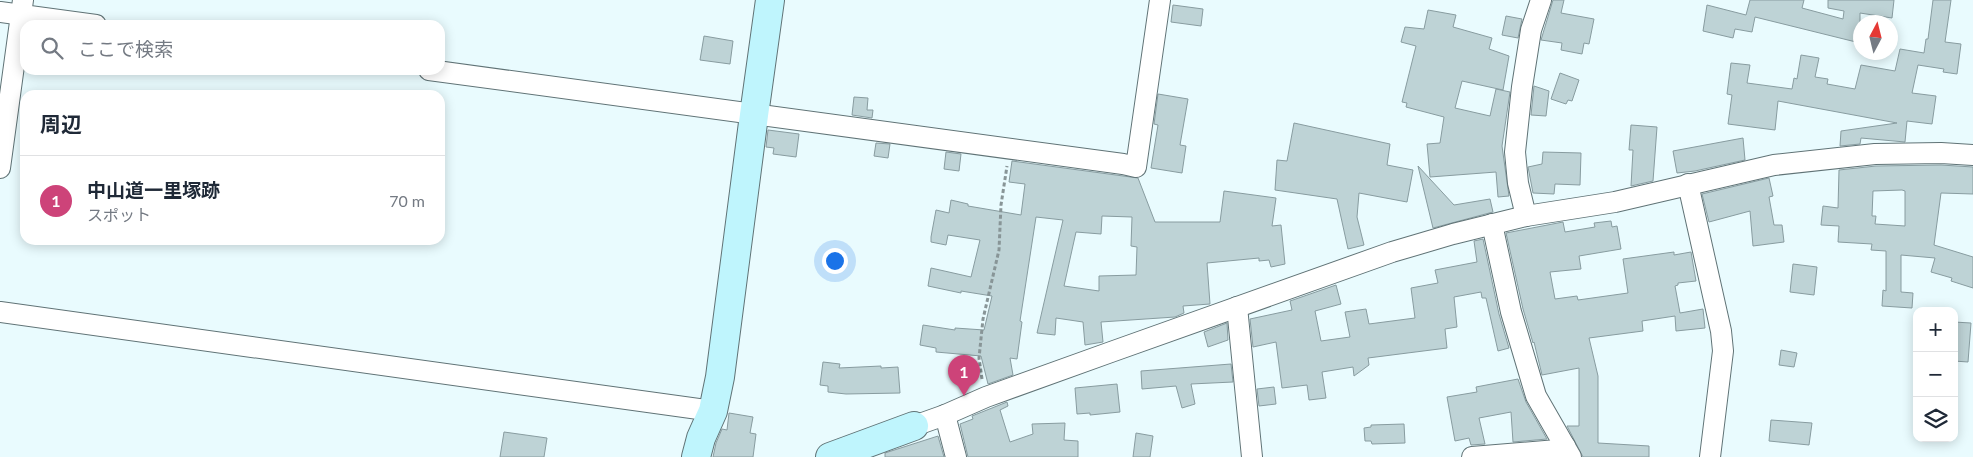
<!DOCTYPE html>
<html lang="ja">
<head>
<meta charset="utf-8">
<style>
	:root { --surface:#fff; --page:#f2f2f3; --text:#1f2937; --muted:#747a83; --line:#e0e1e3; --accent:#cd4379 }
	body { margin:0; font-family:Lato,"Noto Sans JP",sans-serif; background:var(--page); color:var(--text) }
	.controls { position:absolute; right:15px; bottom:15px; display:grid; overflow:hidden; border-radius:10px; box-shadow:0 2px 12px #0003 }
	.controls button { width:45px; height:45px; display:grid; place-items:center; padding:0; border:0; border-bottom:1px solid var(--line); background:var(--surface); color:var(--text); font:25px sans-serif }
	.compass { position:absolute; left:1853px; top:15px; width:45px; height:45px; border-radius:50%; background:var(--surface); box-shadow:0 2px 12px #0003; rotate:7deg }
	.you { position:absolute; left:834px; top:260px; width:18px; height:18px; margin:-12px; border:4px solid #fff; border-radius:50%; background:#1a73e8; box-shadow:0 0 0 8px #1a73e833 }
	.badge { display:grid; place-items:center; width:32px; height:32px; border-radius:50%; background:var(--accent); color:#fff; font-size:16px; font-weight:700 }
	.pin { position:absolute; translate:-50% -41px; filter:drop-shadow(0 1px 2px #0008) }
	.pin::after { content:''; position:absolute; top:26px; width:18px; height:15px; background:inherit; clip-path:polygon(0 0,100% 0,50% 100%) }
	.list { margin:0; padding:0; list-style:none }
	h2 { display:flex; justify-content:space-between; align-items:center; height:65px; margin:0; padding:0 20px; font-size:21px }
	h2 small { font-size:16px; font-weight:400; color:var(--muted) }
	.list li { display:grid; grid-template-columns:32px 1fr auto; gap:15px; align-items:center; box-sizing:border-box; height:90px; padding:0 20px; border-top:1px solid var(--line) }
	.list b { display:block; font-size:19px; white-space:nowrap }
	.list p { margin:0; font-size:16px; white-space:nowrap; color:var(--muted) }
	.list em { font-size:16px; font-style:normal; color:var(--muted) }
	.icon { flex:none; width:28px; height:28px; fill:none; stroke:currentColor; stroke-width:2; stroke-linecap:round; stroke-linejoin:round }
	.map { position:relative; flex:none; width:1973px; height:457px; overflow:hidden }
	.search { position:absolute; background:var(--surface); box-shadow:0 2px 12px #0003; left:20px; top:20px; width:425px; height:55px; display:flex; align-items:center; gap:12px; box-sizing:border-box; padding:0 18px; border-radius:15px; color:var(--muted); font-size:19px }
	.panel { position:absolute; background:var(--surface); box-shadow:0 2px 12px #0003; left:20px; top:90px; width:425px; height:155px; border-radius:15px }
	.map>svg:first-child { display:block }
	.building { fill:#bed3d6; stroke:#889ca0; fill-rule:evenodd }
	.lines { fill:none; stroke-linecap:round; stroke-linejoin:round }
	.street-casing { stroke:#607376; stroke-width:22 }
	.secondary-casing { stroke:#607376; stroke-width:30 }
	.path { stroke:#889597; stroke-width:3; stroke-dasharray:4 2.5; stroke-linecap:butt }
	.street { stroke:#fff; stroke-width:20 }
	.secondary { stroke:#bff5fd; stroke-width:28 }
</style>
</head>
<body>
<div class="map">
<svg width="1973" height="457" viewBox="0 0 1973 457">
	<rect width="100%" height="100%" fill="#e9fbfe"/>
	<g class="building">
		<polygon points="1553,0 1564,0 1561,13 1594,19 1589,44 1584,43 1582,54 1561,50 1562,43 1541,40"/>
		<polygon points="1750,0 1804,0 1802,8 1843,19 1844,11 1828,8 1828,0 1894,0 1892,18 1860,13 1860,43 1755,17 1752,32 1735,29 1733,38 1703,31 1707,5 1746,15"/>
		<polygon points="1933,0 1951,0 1945,42 1961,44 1957,74 1943,72 1944,69 1918,65 1912,93 1936,96 1932,124 1907,121 1905,142 1861,138 1860,144 1840,146 1841,131 1897,123 1778,101 1775,130 1728,124 1732,95 1727,94 1731,63 1750,65 1747,83 1792,89 1794,78 1797,79 1801,55 1819,58 1815,77 1828,79 1827,84 1855,89 1861,65 1895,71 1900,49 1924,53 1926,39 1928,39"/>
		<polygon points="1173,5 1203,9 1201,26 1171,22"/>
		<polygon points="1428,10 1456,15 1453,27 1492,38 1489,49 1509,56 1503,90 1462,81 1455,108 1490,116 1496,89 1510,92 1502,146 1509,196 1498,197 1496,172 1430,177 1427,144 1440,143 1444,117 1406,107 1407,103 1402,102 1416,46 1401,42 1405,27 1424,29"/>
		<polygon points="1506,16 1522,19 1518,38 1502,35"/>
		<polygon points="704,36 733,41 730,64 700,60"/>
		<polygon points="1560,73 1579,80 1572,101 1568,100 1566,104 1551,99"/>
		<polygon points="1534,86 1549,91 1546,116 1531,115"/>
		<polygon points="1158,94 1188,99 1180,145 1186,146 1182,173 1151,168 1158,125 1154,124"/>
		<polygon points="854,97 868,98 867,110 873,110 872,118 852,115"/>
		<polygon points="1294,123 1390,144 1387,165 1413,170 1407,202 1359,193 1357,217 1364,245 1348,249 1337,199 1275,190 1277,160 1287,161"/>
		<polygon points="1631,125 1657,127 1653,181 1631,186 1633,150 1629,150"/>
		<polygon points="768,130 799,134 796,157 773,154 774,148 766,147"/>
		<polygon points="1743,138 1745,160 1695,171 1677,173 1673,151"/>
		<polygon points="876,143 890,144 888,158 874,156"/>
		<polygon points="946,152 961,154 959,171 944,169"/>
		<polygon points="1543,152 1581,153 1580,185 1555,184 1554,194 1533,193 1528,167 1542,164"/>
		<path d="M1012,161L1138,178L1155,222H1220L1224,191L1276,198L1272,226L1281,225L1285,264L1271,267L1269,260L1259,261V258L1207,263L1210,304L1183,306L1184,313L1175,317L1101,322L1103,342L1085,345L1083,322L1056,318L1055,335L1037,333L1063,220L1036,217L1020,321L1022,322L1017,359L1010,358L1013,375L988,384L981,356L936,352V348L920,345L923,325L955,330V328L984,330L992,296L961,291V293L928,286L931,268L971,277L980,240L948,235L946,245L931,242V237L936,210L949,213L951,200L968,204V206L1021,215L1025,184L1009,182ZM1102,216L1132,217L1131,246L1137,247L1136,275L1099,276V291L1064,286L1076,232L1101,234Z"/>
		<path d="M1941,165L1973,167V194L1941,193L1934,245L1973,257V288L1951,281L1952,278L1931,272L1935,258L1901,255V292L1913,293L1912,308L1882,306L1883,290L1886,291V251L1871,250L1872,244L1838,242L1839,226L1821,225L1823,206L1838,208L1839,170L1876,166ZM1902,190L1905,191V226L1875,224L1876,216H1872L1873,191Z"/>
		<polygon points="1418,166 1454,205 1490,199 1493,212 1433,228"/>
		<polygon points="1769,178 1773,196 1769,197 1774,225 1782,225 1784,242 1753,246 1750,211 1709,222 1702,194"/>
		<polygon points="1611,221 1612,227 1617,226 1621,249 1579,256 1581,269 1550,272 1555,299 1577,296 1578,300 1628,293 1623,259 1674,252 1674,255 1691,252 1696,281 1678,283 1678,285 1675,286 1680,313 1703,309 1705,328 1676,331 1675,316 1642,321 1643,331 1589,338 1598,376 1598,443 1649,446 1649,457 1583,457 1567,426 1579,426 1579,368 1542,375 1534,342 1533,343 1523,309 1506,233 1563,222 1565,232 1595,227 1594,223"/>
		<polygon points="1483,239 1499,314 1509,348 1498,351 1486,298 1482,298 1481,292 1454,297 1457,327 1445,329 1447,348 1368,358 1369,365 1354,376 1353,367 1322,372 1326,398 1309,400 1307,385 1282,388 1276,342 1253,347 1250,319 1292,310 1290,301 1336,285 1341,304 1315,311 1321,341 1350,337 1345,312 1366,309 1369,324 1415,318 1411,288 1438,283 1435,270 1477,262 1474,241"/>
		<polygon points="1793,264 1817,267 1814,295 1790,292"/>
		<polygon points="1954,322 1971,323 1968,362 1954,361"/>
		<polygon points="1227,323 1228,340 1208,347 1204,332"/>
		<polygon points="1781,350 1797,353 1794,367 1779,365"/>
		<polygon points="823,362 840,364 839,368 881,366 881,368 898,367 900,393 846,394 828,392 828,386 820,385"/>
		<polygon points="1231,364 1233,382 1191,384 1195,404 1182,408 1176,386 1142,389 1141,371"/>
		<polygon points="1518,379 1526,402 1547,439 1513,442 1511,412 1479,418 1485,444 1471,445 1469,438 1455,441 1447,397 1477,392 1476,387"/>
		<polygon points="1117,384 1120,412 1090,415 1090,413 1077,414 1075,388"/>
		<polygon points="1274,387 1276,404 1259,406 1257,389"/>
		<polygon points="1007,402 1008,406 1000,410 1010,442 1033,434 1032,424 1065,423 1064,440 1078,441 1078,457 968,457 960,424 973,419 972,416"/>
		<polygon points="729,413 753,417 750,433 756,434 753,457 713,457 716,443 722,429 727,430"/>
		<polygon points="1771,420 1812,423 1809,445 1769,441"/>
		<polygon points="1404,424 1405,443 1372,444 1371,441 1365,441 1364,428 1371,427 1371,425"/>
		<polygon points="504,432 547,438 544,457 500,457"/>
		<polygon points="1136,433 1153,436 1150,457 1133,457"/>
		<polygon points="938,436 944,457 885,457 885,453"/>
	</g>
	<g class="lines">
		<g class="street-casing">
			<g id="street">
				<polyline points="0,12 96,25"/>
				<polyline points="429,70 1123,164 1136,167 1160,0"/>
				<polyline points="0,168 23,0"/>
				<polyline points="1688,184 1721,331 1723,351 1710,457"/>
				<polyline points="1526,216 1518,183 1515,152 1522,87 1531,30 1541,0"/>
				<polyline points="1492,224 1511,312 1536,396 1571,457"/>
				<polyline points="1237,307 1252,457"/>
				<polyline points="0,312 713,411"/>
				<polyline points="945,415 956,457"/>
				<polyline points="914,426 945,415 986,397 1111,352 1392,252 1453,234 1526,216 1615,202 1774,165 1875,154 1941,153 1973,155"/>
				<polyline points="1472,457 1557,450 1565,446"/>
			</g>
		</g>
		<g class="secondary-casing">
			<g id="secondary">
				<polyline points="696,457 701,438 713,411 720,377 754,115 770,0"/>
				<polyline points="830,457 914,426"/>
			</g>
		</g>
		<polyline class="path" points="982,379 979,358 983,319 999,250 1001,205 1007,166"/>
		<use href="#street" class="street"/>
		<use href="#secondary" class="secondary"/>
	</g>
</svg>
<div class="controls">
<button>+</button>
<button>−</button>
<button><svg class="icon" aria-label="layers" viewBox="0 0 24 24"><path d="M12 4l9 5-9 5-9-5zM3 14l9 5 9-5"/></svg></button>
</div>
<svg class="compass" viewBox="-18 -18 36 36"><path d="M0-13l5 13h-10z" fill="#e53935"/><path d="M0 13l5-13h-10z" fill="#747a83"/></svg>
<div class="you"></div>
<div class="pin badge" style="left:964px;top:396px">1</div>
<div class="search"><svg class="icon" aria-label="search" viewBox="0 0 24 24"><circle cx="10" cy="10" r="6"/><path d="M15 15l6 6"/></svg>ここで検索</div>
<section class="panel">
<h2>周辺<small></small></h2>
<ul class="list">
<li><span class="badge">1</span><div><b>中山道一里塚跡</b><p>スポット</p></div><em>70 m</em></li>
</ul>
</section>
</div>
</body>
</html>
